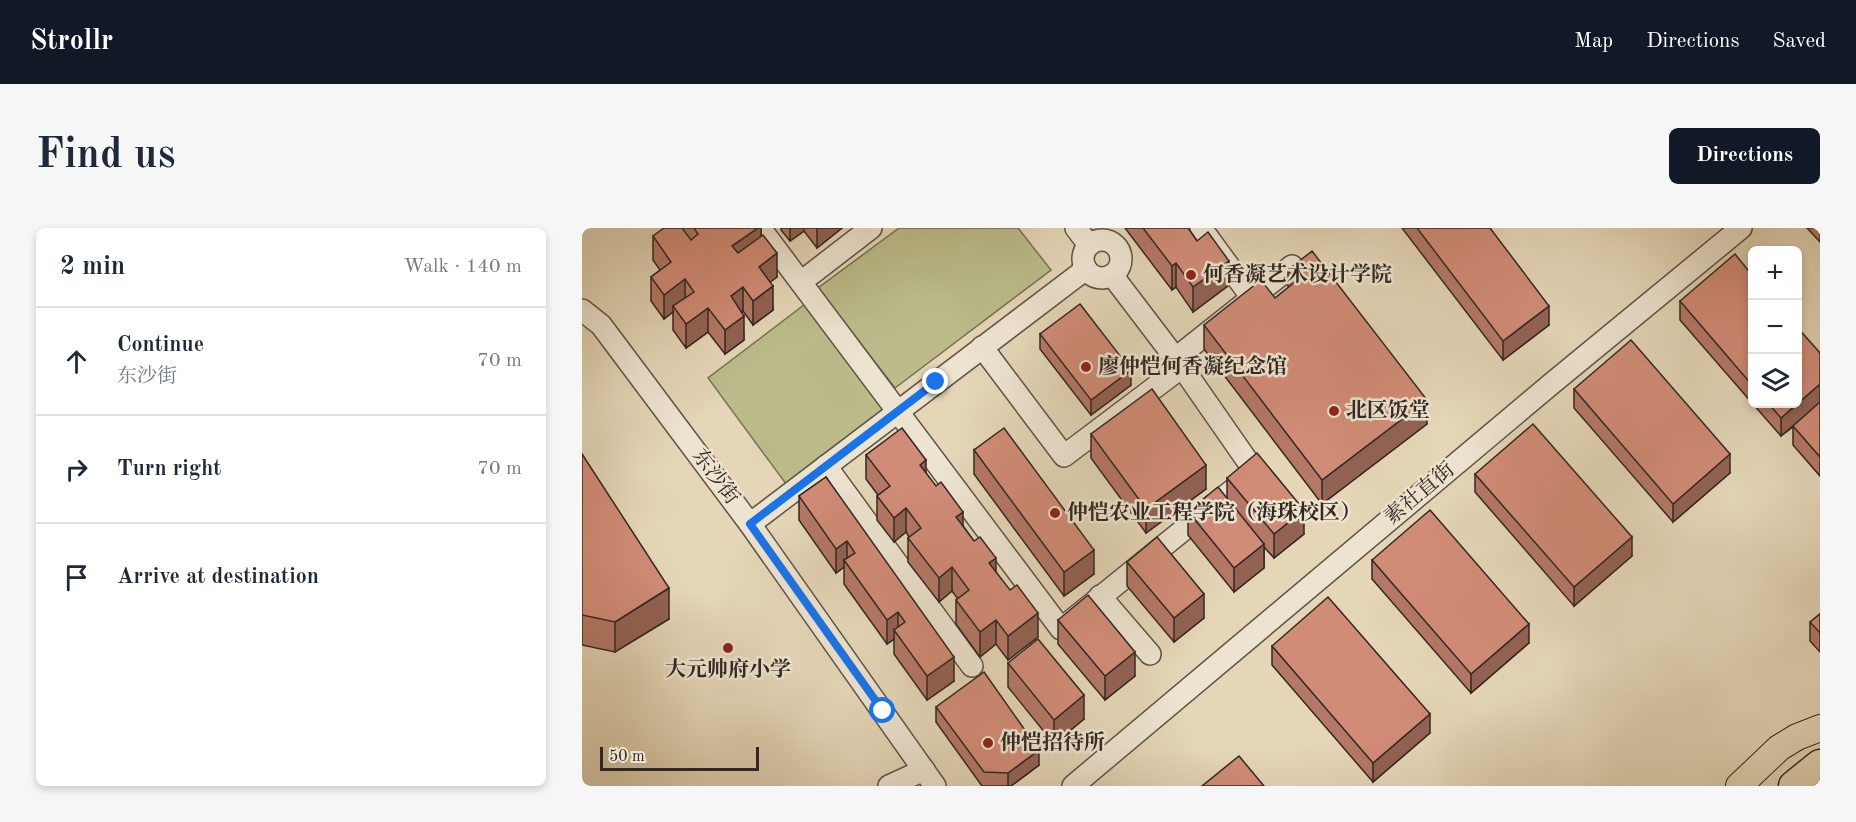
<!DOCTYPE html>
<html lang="en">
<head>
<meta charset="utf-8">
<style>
	:root { --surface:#fff; --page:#f6f6f7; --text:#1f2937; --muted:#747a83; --line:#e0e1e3; --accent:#111827 }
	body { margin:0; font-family:"Old Standard TT","Noto Serif SC",serif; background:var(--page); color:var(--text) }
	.controls { position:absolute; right:18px; top:18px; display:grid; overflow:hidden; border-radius:9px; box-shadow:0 3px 9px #0003 }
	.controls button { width:54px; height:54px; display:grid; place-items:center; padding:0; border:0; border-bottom:2px solid var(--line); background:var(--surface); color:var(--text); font:30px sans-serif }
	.scale { position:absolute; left:18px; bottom:15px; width:159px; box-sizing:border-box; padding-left:6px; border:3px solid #332722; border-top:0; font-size:16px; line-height:21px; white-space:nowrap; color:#332722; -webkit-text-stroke:4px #ede4d0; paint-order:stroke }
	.stop { position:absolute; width:18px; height:18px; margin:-14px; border:4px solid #1a73e8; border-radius:50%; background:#fff }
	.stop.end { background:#1a73e8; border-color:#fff; box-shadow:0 2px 6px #0008 }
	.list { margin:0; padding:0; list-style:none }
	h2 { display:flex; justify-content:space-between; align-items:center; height:78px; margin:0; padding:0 24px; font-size:26px }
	h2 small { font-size:20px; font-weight:400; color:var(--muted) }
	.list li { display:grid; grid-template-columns:39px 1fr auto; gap:18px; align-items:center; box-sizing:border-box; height:108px; padding:0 24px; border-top:2px solid var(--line) }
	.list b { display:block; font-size:22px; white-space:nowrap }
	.list p { margin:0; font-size:20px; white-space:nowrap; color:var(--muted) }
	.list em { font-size:20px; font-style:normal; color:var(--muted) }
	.icon { flex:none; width:33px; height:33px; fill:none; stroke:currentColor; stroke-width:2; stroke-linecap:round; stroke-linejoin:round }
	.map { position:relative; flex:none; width:1238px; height:558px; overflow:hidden; border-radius:9px }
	header { display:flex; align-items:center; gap:36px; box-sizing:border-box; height:84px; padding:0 30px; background:var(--accent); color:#fff }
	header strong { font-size:28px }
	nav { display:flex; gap:33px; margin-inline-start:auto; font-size:21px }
	.intro { display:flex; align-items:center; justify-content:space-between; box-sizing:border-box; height:144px; padding:0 36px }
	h1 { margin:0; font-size:42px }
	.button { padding:15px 27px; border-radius:9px; background:var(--accent); color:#fff; font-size:21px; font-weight:700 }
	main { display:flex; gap:36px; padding:0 36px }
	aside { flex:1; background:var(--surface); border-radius:9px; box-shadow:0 3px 9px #0003 }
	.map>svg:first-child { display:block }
	.green { fill:#bbbc8a; stroke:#777256; stroke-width:1.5 }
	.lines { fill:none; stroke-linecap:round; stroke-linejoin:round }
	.minor-casing { stroke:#5f5347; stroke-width:24 }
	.major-casing { stroke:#332722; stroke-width:28 }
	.highway-casing { stroke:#332722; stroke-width:33 }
	.minor { stroke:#ede4d0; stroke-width:21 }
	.major { stroke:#e4d6b7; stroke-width:26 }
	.highway { stroke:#e4d6b7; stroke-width:30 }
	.wall { fill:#b47866; stroke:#332722; stroke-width:1.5 }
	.shaded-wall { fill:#926253; stroke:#332722; stroke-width:1.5 }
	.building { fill:#d18c77; stroke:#332722; stroke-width:1.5 }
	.route { stroke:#1a73e8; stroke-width:8 }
	.poi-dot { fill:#8f2418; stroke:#ede4d0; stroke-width:2 }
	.labels { text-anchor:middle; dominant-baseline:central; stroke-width:5; stroke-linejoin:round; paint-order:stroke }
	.poi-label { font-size:21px; font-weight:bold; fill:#332722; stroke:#ede4d0; text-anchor:start }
	.street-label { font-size:21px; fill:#332722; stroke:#ede4d0 }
</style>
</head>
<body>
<header>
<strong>Strollr</strong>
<nav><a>Map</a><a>Directions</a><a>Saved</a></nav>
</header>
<div class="intro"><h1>Find us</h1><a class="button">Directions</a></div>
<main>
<aside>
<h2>2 min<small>Walk · 140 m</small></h2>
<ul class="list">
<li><svg class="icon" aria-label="ahead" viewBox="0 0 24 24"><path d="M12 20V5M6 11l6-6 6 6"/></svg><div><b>Continue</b><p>东沙街</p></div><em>70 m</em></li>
<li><svg class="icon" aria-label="right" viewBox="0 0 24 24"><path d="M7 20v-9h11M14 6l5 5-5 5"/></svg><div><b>Turn right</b></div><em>70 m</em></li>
<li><svg class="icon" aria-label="arrive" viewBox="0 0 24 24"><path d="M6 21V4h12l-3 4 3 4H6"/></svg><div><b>Arrive at destination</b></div></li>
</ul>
</aside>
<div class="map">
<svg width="1238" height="558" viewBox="0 0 1238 558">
	<rect width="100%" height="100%" fill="#e4d6b7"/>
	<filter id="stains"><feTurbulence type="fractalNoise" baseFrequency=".00333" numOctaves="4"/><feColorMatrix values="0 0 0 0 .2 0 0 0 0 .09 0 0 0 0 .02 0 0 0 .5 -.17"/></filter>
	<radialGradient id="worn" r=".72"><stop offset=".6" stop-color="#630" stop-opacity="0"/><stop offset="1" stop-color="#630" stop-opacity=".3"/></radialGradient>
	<g class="green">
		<polygon points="317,0 436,0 469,42 313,160 236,60"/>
		<polygon points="231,70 315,183 210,264 126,150"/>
	</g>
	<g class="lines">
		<g class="minor-casing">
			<g id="minor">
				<polyline points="178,0 479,401 673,244 600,139 530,47"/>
				<polyline points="494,0 507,17"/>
				<polyline points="619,0 670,70"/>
				<circle cx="520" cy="31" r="19"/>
				<polyline points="219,54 289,0"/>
				<polyline points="0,82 19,97 168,296 353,558"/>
				<polyline points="400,119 482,228 600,139"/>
				<polyline points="594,130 710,38"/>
				<polyline points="244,238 390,438"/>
				<polyline points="168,296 504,41"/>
				<polyline points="518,368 568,426"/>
				<polyline points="307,558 342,542"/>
				<polyline points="491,558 968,157 1159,0"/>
			</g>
		</g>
		<g class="major-casing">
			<polyline id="major" points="1157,558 1197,520 1215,509 1238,500"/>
		</g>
		<g class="highway-casing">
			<polyline id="highway" points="1212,558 1238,537"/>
		</g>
		<use href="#minor" class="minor"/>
		<use href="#major" class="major"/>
		<use href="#highway" class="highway"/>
	</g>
	<g class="wall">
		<polygon points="100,0 179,0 179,8 195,49 188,54 191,82 171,97 161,83 160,84 162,112 143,126 126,104 104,120 91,102 91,84 82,91 69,73 69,49 78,42 71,32 71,8"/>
		<polygon points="199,0 260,0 235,20 222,3 208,13 199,2"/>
		<polygon points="543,0 606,0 647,57 611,84 594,59 590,62"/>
		<polygon points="820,0 908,0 967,97 921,132"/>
		<polygon points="1225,0 1238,0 1238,14"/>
		<polygon points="706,42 845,196 740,276 622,121 622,97 693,70 706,60"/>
		<polygon points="1170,47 1170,175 1098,92 1098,73"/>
		<polygon points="458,106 549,157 509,187 458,121"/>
		<polygon points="1238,125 1238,248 1211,217 1211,199 1199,208 1171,176 1215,176"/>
		<polygon points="992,161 1148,245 1091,294 992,180"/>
		<polygon points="509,206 624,261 564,305 509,230"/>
		<polygon points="392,222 512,346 482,368 392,246"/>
		<polygon points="0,226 87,391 33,424 0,417"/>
		<polygon points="284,227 344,246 414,344 456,409 426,432 414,416 398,429 374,396 374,372 376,371 370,363 357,374 326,334 326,310 327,309 324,304 312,314 295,292 295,268 296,267 284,251"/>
		<polygon points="893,246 1050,328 992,378 893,264"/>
		<polygon points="244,249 372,453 345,472 312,426 312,411 305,416 262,356 262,339 254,345 217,292 217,268"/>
		<polygon points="645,250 722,306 692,330 682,319 682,340 652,364 606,307 606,283 645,271"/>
		<polygon points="790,332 947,415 889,465 790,351"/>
		<polygon points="545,334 622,390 592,414 545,358"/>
		<polygon points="1238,386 1238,424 1228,413 1228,394"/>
		<polygon points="476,392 553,448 523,472 476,416"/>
		<polygon points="690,418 848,505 791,554 690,437"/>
		<polygon points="426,435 502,491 472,516 426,459"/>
		<polygon points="354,479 457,537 429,558 400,558 354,494"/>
	</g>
	<g class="shaded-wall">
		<polygon points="176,0 179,0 179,22 150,42 150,18"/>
		<polygon points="208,0 222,0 222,3 208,13"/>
		<polygon points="235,0 260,0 235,20"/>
		<polygon points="195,25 195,49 177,63 177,39"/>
		<polygon points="647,33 647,57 611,84 611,59"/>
		<polygon points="594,35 594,59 590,62 590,38"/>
		<polygon points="103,51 103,75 91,78 91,84 82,91 82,67"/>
		<polygon points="191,58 191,82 171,97 171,73"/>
		<polygon points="161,59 161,83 149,92 149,68"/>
		<polygon points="967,78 967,97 921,132 921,113"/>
		<polygon points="126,80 126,104 104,120 104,96"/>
		<polygon points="162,88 162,112 143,126 143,102"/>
		<polygon points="549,142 549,157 509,187 509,172"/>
		<polygon points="1238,156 1238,175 1199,208 1199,190"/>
		<polygon points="845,172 845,196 740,276 740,252"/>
		<polygon points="1148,226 1148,245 1091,294 1091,276"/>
		<polygon points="344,232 344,256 338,237"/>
		<polygon points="624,237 624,261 564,305 564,281"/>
		<polygon points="324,280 324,304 312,314 312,290"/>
		<polygon points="722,282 722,306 692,330 692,306"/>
		<polygon points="381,284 381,308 374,289"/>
		<polygon points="1050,309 1050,328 992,378 992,359"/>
		<polygon points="265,313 265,336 262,332 262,339 254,345 254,321"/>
		<polygon points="682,316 682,340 652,364 652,340"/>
		<polygon points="512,322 512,346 482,368 482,344"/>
		<polygon points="414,330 414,354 407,335"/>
		<polygon points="370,339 370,363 357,374 357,350"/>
		<polygon points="87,360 87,391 33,424 33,394"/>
		<polygon points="622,366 622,390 592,414 592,390"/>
		<polygon points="316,384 316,407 312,402 312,411 305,416 305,392"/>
		<polygon points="456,385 456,409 426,432 426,408"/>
		<polygon points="414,392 414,416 398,429 398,404"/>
		<polygon points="947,396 947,415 889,465 889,446"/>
		<polygon points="553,424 553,448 523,472 523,448"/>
		<polygon points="372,429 372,453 345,472 345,448"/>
		<polygon points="502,467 502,491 472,516 472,492"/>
		<polygon points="848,486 848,505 791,554 791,535"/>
		<polygon points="457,522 457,537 429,558 426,558 426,545"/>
	</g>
	<g class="building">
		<polygon points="82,0 100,0 109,12 116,6 112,0 176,0 150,18 156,25 181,7 195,25 177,39 191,58 171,73 161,59 149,68 162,88 143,102 126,80 104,96 91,78 112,64 103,51 82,67 69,49 89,34 71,8"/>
		<polygon points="561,0 606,0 615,13 626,4 647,33 611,59 594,35 590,38"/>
		<polygon points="835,0 908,0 967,78 921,113"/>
		<polygon points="730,23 845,172 740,252 622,97 679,52 693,70 714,53 706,42"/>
		<polygon points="1153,26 1170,47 1170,157 1098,73"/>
		<polygon points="498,76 549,142 509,172 458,106"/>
		<polygon points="1215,99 1238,125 1238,156 1199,190 1187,176 1215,176"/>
		<polygon points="1049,112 1148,226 1091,276 992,161"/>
		<polygon points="570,161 624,237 564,281 509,206"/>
		<polygon points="1238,174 1238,229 1211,198"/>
		<polygon points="951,196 1050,309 992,359 893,246"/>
		<polygon points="320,200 344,232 338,237 354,258 359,254 381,284 374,289 392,313 398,309 414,330 407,335 428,362 435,357 456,385 426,408 414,392 398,404 374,372 387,362 370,339 357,350 326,310 339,300 324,280 312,290 295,268 308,258 284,227"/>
		<polygon points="422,200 512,322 482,344 392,222"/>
		<polygon points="675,225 722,282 692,306 645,250"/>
		<polygon points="0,226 87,360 33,394 0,387"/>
		<polygon points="244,249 372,429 345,448 312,402 323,394 316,384 305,392 262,332 273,325 265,313 254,321 217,268"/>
		<polygon points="636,259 682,316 652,340 606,283"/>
		<polygon points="848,282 947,396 889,446 790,332"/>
		<polygon points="575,309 622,366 592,390 545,334"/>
		<polygon points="506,367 553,424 523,448 476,392"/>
		<polygon points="746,369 848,486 791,535 690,418"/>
		<polygon points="1238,386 1238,405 1228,394"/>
		<polygon points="456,411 502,467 472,492 426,435"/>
		<polygon points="402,444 457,522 426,545 402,544 354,479"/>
		<polygon points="657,528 682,558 620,558"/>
	</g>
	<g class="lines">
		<polyline class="route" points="301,483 168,296 354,154"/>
	</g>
	<g class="poi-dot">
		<circle cx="609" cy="47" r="6"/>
		<circle cx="504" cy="139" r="6"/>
		<circle cx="752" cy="183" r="6"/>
		<circle cx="473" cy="285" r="6"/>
		<circle cx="146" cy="420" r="6"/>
		<circle cx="406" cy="515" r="6"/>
	</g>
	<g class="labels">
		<g class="poi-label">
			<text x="621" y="47">何香凝艺术设计学院</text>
			<text x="516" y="139">廖仲恺何香凝纪念馆</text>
			<text x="764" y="183">北区饭堂</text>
			<text x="485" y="285">仲恺农业工程学院（海珠校区）</text>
			<text x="146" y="442" text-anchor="middle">大元帅府小学</text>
			<text x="418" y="515">仲恺招待所</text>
		</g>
		<g class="street-label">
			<text transform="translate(133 249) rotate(53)">东沙街</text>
			<text transform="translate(838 266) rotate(-40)">素社直街</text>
		</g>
	</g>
	<rect width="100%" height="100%" filter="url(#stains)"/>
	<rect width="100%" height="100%" fill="url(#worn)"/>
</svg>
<div class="controls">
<button>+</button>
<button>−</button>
<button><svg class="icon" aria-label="layers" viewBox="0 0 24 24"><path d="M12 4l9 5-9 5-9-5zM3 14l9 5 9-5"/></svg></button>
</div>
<div class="scale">50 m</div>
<div class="stop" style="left:301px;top:483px"></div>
<div class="stop end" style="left:354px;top:154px"></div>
</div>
</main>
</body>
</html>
